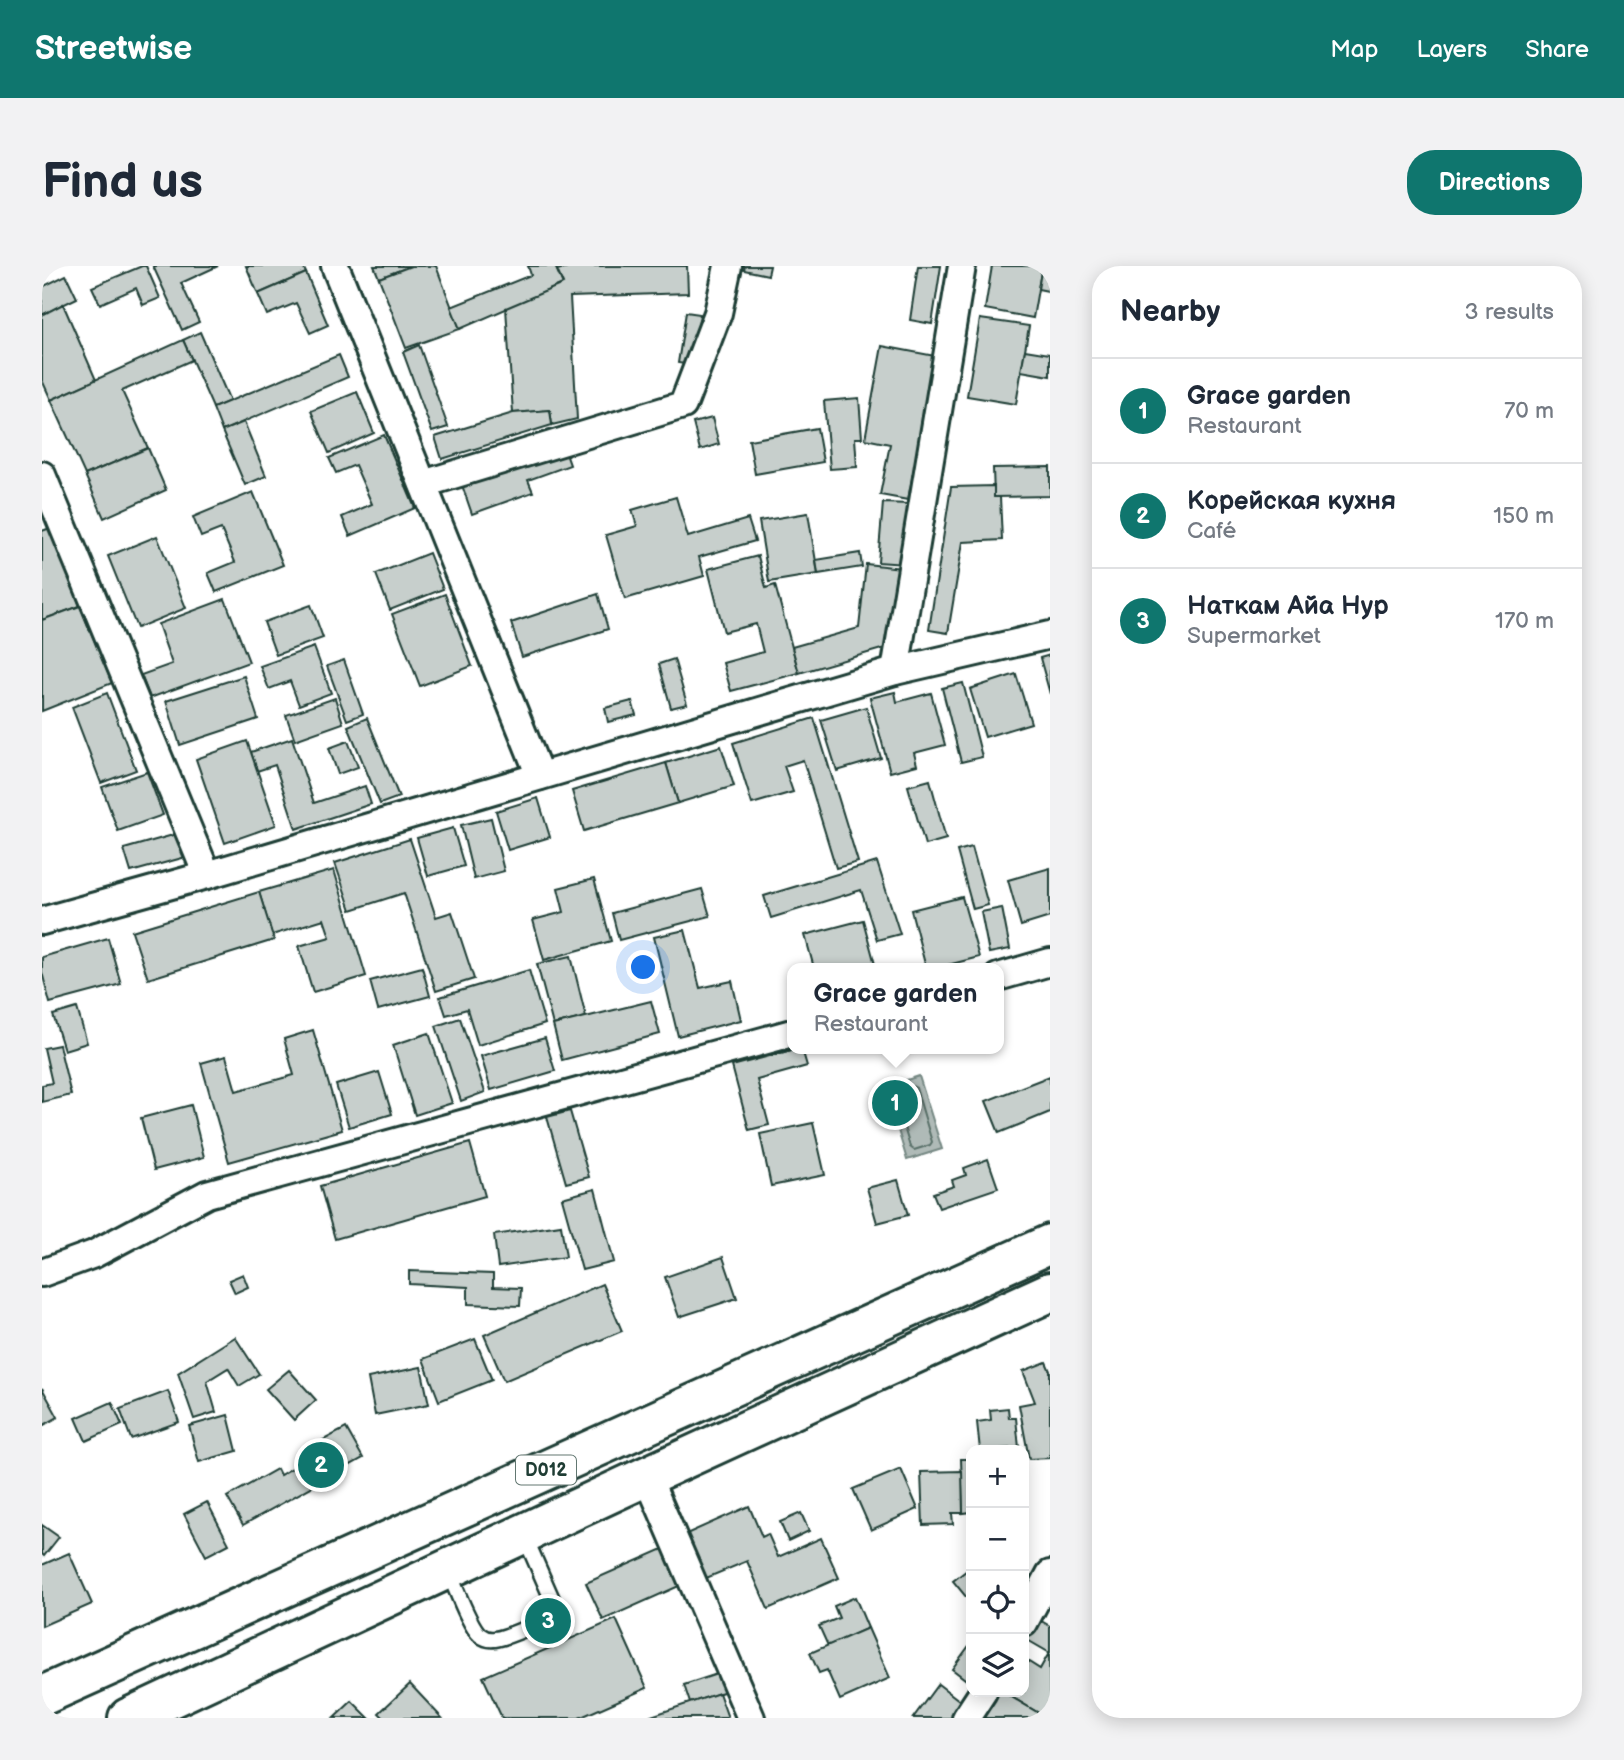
<!DOCTYPE html>
<html lang="en">
<head>
<meta charset="utf-8">
<style>
	:root { --surface:#fff; --page:#f2f2f3; --text:#1f2937; --muted:#747a83; --line:#e0e1e3; --accent:#0f766e }
	body { margin:0; font-family:"Balsamiq Sans",sans-serif; background:var(--page); color:var(--text) }
	.controls { position:absolute; right:21px; bottom:21px; display:grid; overflow:hidden; border-radius:14px; box-shadow:0 4px 18px #0003 }
	.controls button { width:63px; height:63px; display:grid; place-items:center; padding:0; border:0; border-bottom:2px solid var(--line); background:var(--surface); color:var(--text); font:35px sans-serif }
	.you { position:absolute; left:602px; top:702px; width:24px; height:24px; margin:-18px; border:5px solid #fff; border-radius:50%; background:#1a73e8; box-shadow:0 0 0 10px #1a73e833 }
	.badge { display:grid; place-items:center; width:46px; height:46px; border-radius:50%; background:var(--accent); color:#fff; font-size:23px; font-weight:700 }
	.pin { position:absolute; translate:-50% -50%; border:4px solid #fff; box-shadow:0 2px 7px #0006 }
	.popup { position:absolute; left:745px; top:697px; width:217px; height:91px; box-sizing:border-box; display:grid; place-content:center; border-radius:14px; background:var(--surface); filter:drop-shadow(0 2px 5px #0005); font-size:23px; white-space:nowrap; color:var(--muted) }
	.popup b { font-size:26px; color:var(--text) }
	.popup::after { content:''; position:absolute; left:50%; top:100%; margin-left:-14px; border:14px solid transparent; border-top-color:var(--surface) }
	.list { margin:0; padding:0; list-style:none }
	h2 { display:flex; justify-content:space-between; align-items:center; height:91px; margin:0; padding:0 28px; font-size:30px }
	h2 small { font-size:23px; font-weight:400; color:var(--muted) }
	.list li { display:grid; grid-template-columns:46px 1fr auto; gap:21px; align-items:center; box-sizing:border-box; height:105px; padding:0 28px; border-top:2px solid var(--line) }
	.list b { display:block; font-size:26px; white-space:nowrap }
	.list p { margin:0; font-size:23px; white-space:nowrap; color:var(--muted) }
	.list em { font-size:23px; font-style:normal; color:var(--muted) }
	.icon { flex:none; width:38px; height:38px; fill:none; stroke:currentColor; stroke-width:2; stroke-linecap:round; stroke-linejoin:round }
	.map { position:relative; flex:none; width:1008px; height:1452px; overflow:hidden; border-radius:28px }
	header { display:flex; align-items:center; gap:42px; box-sizing:border-box; height:98px; padding:0 35px; background:var(--accent); color:#fff }
	header strong { font-size:33px }
	nav { display:flex; gap:38px; margin-inline-start:auto; font-size:24px }
	.intro { display:flex; align-items:center; justify-content:space-between; box-sizing:border-box; height:168px; padding:0 42px }
	h1 { margin:0; font-size:49px }
	.button { padding:18px 32px; border-radius:28px; background:var(--accent); color:#fff; font-size:24px; font-weight:700 }
	main { display:flex; gap:42px; padding:0 42px }
	aside { flex:1; background:var(--surface); border-radius:28px; box-shadow:0 4px 18px #0003 }
	.map>svg:first-child { display:block }
	.water { fill:#afbab7; stroke:#758883; stroke-width:2 }
	.lines { fill:none; stroke-linecap:round; stroke-linejoin:round }
	.shore { stroke:#596f68; stroke-width:2 }
	.building { fill:#c7cfcc; stroke:#1f3d34; stroke-width:2 }
	.service-casing { stroke:#1f3d34; stroke-width:19 }
	.minor-casing { stroke:#1f3d34; stroke-width:32 }
	.trunk-casing { stroke:#1f3d34; stroke-width:44 }
	.service { stroke:#fff; stroke-width:14 }
	.minor { stroke:#fff; stroke-width:26 }
	.trunk { stroke:#fff; stroke-width:38 }
	.labels { text-anchor:middle; dominant-baseline:central; stroke-width:7; stroke-linejoin:round; paint-order:stroke }
	.shield { fill:#fff; stroke:#627771; stroke-width:2 }
	.shield-label { font-size:18px; font-weight:bold; fill:#1f3d34 }
</style>
</head>
<body>
<header>
<strong>Streetwise</strong>
<nav><a>Map</a><a>Layers</a><a>Share</a></nav>
</header>
<div class="intro"><h1>Find us</h1><a class="button">Directions</a></div>
<main>
<div class="map">
<svg width="1008" height="1452" viewBox="0 0 1008 1452">
	<rect width="100%" height="100%" fill="#fff"/>
	<filter id="ink" filterUnits="userSpaceOnUse"><feTurbulence type="fractalNoise" baseFrequency=".0143" numOctaves="2"/><feDisplacementMap in="SourceGraphic" scale="14" xChannelSelector="R" yChannelSelector="G"/><feConvolveMatrix kernelMatrix="1 2 1 2 8 2 1 2 1" color-interpolation-filters="sRGB"/></filter>
	<g filter="url(#ink)">
		<polygon class="water" points="877,810 900,883 865,894 843,821"/>
		<g class="lines">
			<polygon class="shore" points="870,820 874,822 890,876 888,879 872,884 868,881 852,828 854,825"/>
		</g>
		<g class="building">
			<polygon points="100,0 104,0 118,32 101,39 94,22 58,38 50,21"/>
			<polygon points="111,0 176,0 139,17 157,56 140,64"/>
			<polygon points="204,0 261,0 264,7 216,28"/>
			<polygon points="332,0 369,0 337,12"/>
			<polygon points="369,0 394,0 418,63 364,82 337,12"/>
			<polygon points="486,0 513,0 521,18 418,63 409,41 489,9"/>
			<polygon points="530,0 645,0 646,27 528,31 535,153 510,159 508,144 471,147 464,42 521,18 515,4"/>
			<polygon points="703,0 728,0 726,9 702,4"/>
			<polygon points="876,0 899,0 890,58 868,54"/>
			<polygon points="950,0 1000,0 991,52 943,43"/>
			<polygon points="1000,0 1008,0 1006,25 996,23"/>
			<polygon points="264,7 286,59 268,67 254,37 225,49 216,28"/>
			<polygon points="24,9 35,32 0,49 0,21"/>
			<polygon points="21,38 54,114 9,134 0,114 0,49"/>
			<polygon points="644,46 658,48 650,99 636,97"/>
			<polygon points="938,53 987,60 974,138 925,130"/>
			<polygon points="158,66 188,135 171,142 141,74"/>
			<polygon points="141,74 150,94 80,125 106,182 43,209 9,134"/>
			<polygon points="377,79 406,161 390,166 361,86"/>
			<polygon points="840,80 893,90 866,234 838,229 848,178 823,173"/>
			<polygon points="983,84 1008,88 1008,110 979,105"/>
			<polygon points="297,89 306,111 180,165 171,142"/>
			<polygon points="315,126 332,167 287,187 269,145"/>
			<polygon points="817,132 820,172 813,172 815,201 788,203 782,135"/>
			<polygon points="508,144 510,159 400,193 393,171 471,147"/>
			<polygon points="670,152 677,178 658,184 651,157"/>
			<polygon points="202,156 224,210 203,219 180,165"/>
			<polygon points="775,162 781,196 713,208 707,174"/>
			<polygon points="342,169 373,242 308,270 300,251 330,238 313,199 294,207 287,192"/>
			<polygon points="106,182 124,224 62,252 43,209"/>
			<polygon points="522,182 528,199 486,214 491,226 430,248 420,219"/>
			<polygon points="1008,201 1008,230 952,231 951,202"/>
			<polygon points="952,220 952,231 958,231 960,274 921,276 906,367 887,364 909,221"/>
			<polygon points="211,226 241,299 174,326 166,307 193,296 179,263 159,271 151,251"/>
			<polygon points="634,231 646,271 706,253 713,275 657,291 662,310 583,333 564,269 595,260 590,244"/>
			<polygon points="841,237 867,238 863,298 836,296"/>
			<polygon points="766,247 776,308 727,316 717,255"/>
			<polygon points="8,262 38,340 0,354 0,265"/>
			<polygon points="115,270 144,342 95,362 66,290"/>
			<polygon points="387,287 401,323 348,344 334,308"/>
			<polygon points="818,287 820,301 776,308 774,294"/>
			<polygon points="716,290 724,322 733,319 757,407 689,425 681,397 721,386 714,358 682,366 666,303"/>
			<polygon points="824,298 859,302 850,380 757,407 750,381 817,362"/>
			<polygon points="403,328 430,400 378,420 350,348"/>
			<polygon points="556,328 566,363 480,391 469,357"/>
			<polygon points="183,333 207,396 108,432 99,409 130,398 116,358"/>
			<polygon points="269,339 281,372 234,389 222,356"/>
			<polygon points="38,340 70,417 0,445 0,354"/>
			<polygon points="272,381 289,427 257,439 248,415 227,423 218,400"/>
			<polygon points="1008,389 1008,428 998,392"/>
			<polygon points="632,393 645,438 629,442 617,398"/>
			<polygon points="302,394 321,448 305,454 285,400"/>
			<polygon points="974,408 989,457 943,471 928,423"/>
			<polygon points="202,410 216,453 138,479 124,435"/>
			<polygon points="921,417 940,491 919,496 900,422"/>
			<polygon points="853,426 855,436 889,427 903,479 872,487 875,499 848,506 828,432"/>
			<polygon points="65,427 94,504 59,517 30,441"/>
			<polygon points="293,432 301,457 253,474 244,449"/>
			<polygon points="590,435 594,449 566,456 563,442"/>
			<polygon points="824,441 839,492 795,505 779,454"/>
			<polygon points="325,452 357,531 338,538 306,460"/>
			<polygon points="772,452 816,596 794,602 761,494 742,500 751,526 710,538 691,477"/>
			<polygon points="250,472 272,537 323,520 329,538 254,563 233,499 215,505 209,486"/>
			<polygon points="205,475 234,559 183,577 154,493"/>
			<polygon points="306,475 316,501 296,508 287,482"/>
			<polygon points="679,480 692,520 636,537 624,497"/>
			<polygon points="624,497 636,537 542,565 530,525"/>
			<polygon points="105,506 121,549 76,565 60,521"/>
			<polygon points="888,514 904,573 883,579 866,520"/>
			<polygon points="496,532 508,571 466,584 454,545"/>
			<polygon points="449,552 462,605 432,613 419,559"/>
			<polygon points="411,562 422,600 386,610 375,572"/>
			<polygon points="138,567 144,591 89,606 82,583"/>
			<polygon points="368,573 394,651 410,646 432,713 394,725 362,627 309,644 293,597"/>
			<polygon points="930,581 946,639 931,643 915,585"/>
			<polygon points="835,596 858,668 835,674 819,624 729,652 722,630"/>
			<polygon points="1008,602 1008,651 979,660 966,614"/>
			<polygon points="292,604 324,710 271,726 257,680 288,671 282,653 230,669 217,626"/>
			<polygon points="552,613 569,675 502,694 491,654 522,646 516,622"/>
			<polygon points="660,623 668,650 577,674 570,647"/>
			<polygon points="217,626 232,674 106,713 90,665"/>
			<polygon points="920,631 937,691 894,702 884,702 869,644"/>
			<polygon points="960,642 968,683 947,687 939,646"/>
			<polygon points="821,654 834,702 772,702 763,669"/>
			<polygon points="643,664 658,722 690,715 699,754 636,770 612,671"/>
			<polygon points="66,672 79,718 8,737 0,706 0,691"/>
			<polygon points="529,690 544,751 511,759 495,698"/>
			<polygon points="380,701 388,730 336,744 328,715"/>
			<polygon points="487,704 503,758 436,779 425,743 404,749 398,731"/>
			<polygon points="609,735 618,768 520,794 511,759"/>
			<polygon points="35,742 45,777 22,784 11,749"/>
			<polygon points="418,752 443,826 419,835 394,760"/>
			<polygon points="271,764 300,864 187,896 159,797 184,790 194,825 252,809 242,773"/>
			<polygon points="387,767 410,837 373,849 351,779"/>
			<polygon points="503,772 513,805 449,824 439,790"/>
			<polygon points="17,779 29,829 0,836 0,819 10,817 2,782"/>
			<polygon points="754,783 760,783 765,800 715,814 727,859 707,864 690,800"/>
			<polygon points="337,806 350,848 307,861 294,819"/>
			<polygon points="1008,810 1008,846 957,867 944,835"/>
			<polygon points="149,839 162,891 112,904 99,852"/>
			<polygon points="528,845 547,911 524,917 505,851"/>
			<polygon points="771,857 783,909 729,920 718,868"/>
			<polygon points="428,877 443,930 293,973 278,920"/>
			<polygon points="946,893 956,922 897,942 891,927 912,920 910,914 924,909 922,902"/>
			<polygon points="856,914 866,949 835,957 825,922"/>
			<polygon points="553,923 572,996 540,1004 520,932"/>
			<polygon points="519,959 524,991 456,1001 452,969"/>
			<polygon points="681,991 695,1032 637,1051 623,1011"/>
			<polygon points="367,1005 451,1008 451,1021 479,1022 478,1040 426,1038 426,1021 367,1018"/>
			<polygon points="201,1008 206,1021 193,1027 187,1014"/>
			<polygon points="560,1018 580,1065 462,1115 442,1069"/>
			<polygon points="193,1071 217,1108 197,1120 186,1102 165,1115 174,1146 152,1153 136,1107"/>
			<polygon points="433,1073 450,1114 397,1135 381,1093"/>
			<polygon points="1004,1096 1008,1105 1008,1192 987,1193 977,1139 993,1136 981,1105"/>
			<polygon points="379,1101 387,1138 333,1149 326,1112"/>
			<polygon points="247,1104 274,1134 252,1154 224,1123"/>
			<polygon points="0,1122 16,1151 0,1160"/>
			<polygon points="126,1125 137,1156 89,1173 78,1143"/>
			<polygon points="70,1136 80,1159 44,1175 34,1152"/>
			<polygon points="966,1142 967,1152 974,1152 977,1182 938,1184 935,1156 949,1154 948,1144"/>
			<polygon points="186,1149 195,1185 157,1196 147,1160"/>
			<polygon points="304,1162 321,1192 201,1259 185,1231 235,1203 238,1209 264,1194 259,1186"/>
			<polygon points="919,1193 929,1193 929,1246 921,1247"/>
			<polygon points="859,1203 876,1243 829,1264 811,1223"/>
			<polygon points="920,1205 921,1247 910,1247 911,1258 881,1259 879,1206"/>
			<polygon points="165,1236 187,1278 164,1290 142,1248"/>
			<polygon points="707,1240 720,1271 726,1268 736,1291 779,1272 797,1312 726,1343 705,1295 662,1313 642,1269"/>
			<polygon points="759,1247 767,1265 746,1275 738,1256"/>
			<polygon points="0,1259 17,1271 2,1290 0,1288"/>
			<polygon points="621,1283 637,1320 561,1354 544,1317"/>
			<polygon points="27,1287 50,1338 0,1360 0,1299"/>
			<polygon points="929,1301 929,1337 911,1315"/>
			<polygon points="813,1331 826,1362 786,1380 777,1360 797,1352 792,1340"/>
			<polygon points="994,1352 1008,1360 1008,1387 982,1372"/>
			<polygon points="574,1353 605,1422 537,1452 460,1452 441,1411"/>
			<polygon points="826,1362 848,1412 798,1434 785,1404 777,1407 768,1387"/>
			<polygon points="929,1377 929,1413 927,1416 910,1403"/>
			<polygon points="1007,1387 1008,1452 1005,1452 961,1426 982,1426 982,1393 998,1403"/>
			<polygon points="678,1407 684,1425 648,1437 642,1419"/>
			<polygon points="368,1418 400,1452 342,1452 337,1447"/>
			<polygon points="896,1418 922,1438 911,1452 871,1452"/>
			<polygon points="948,1426 961,1426 1005,1452 932,1452"/>
			<polygon points="677,1427 686,1452 610,1452 609,1450"/>
			<polygon points="310,1435 327,1452 292,1452"/>
		</g>
		<g class="lines">
			<g class="service-casing">
				<path id="service" d="M406,1305C413,1319 427,1360 438,1369C442,1372 448,1374 453,1373C462,1372 503,1356 508,1349C512,1344 511,1338 510,1333L482,1269"/>
			</g>
			<g class="minor-casing">
				<g id="minor">
					<polyline points="293,0 498,510"/>
					<polyline points="0,209 165,609"/>
					<polyline points="381,218 641,139 676,47 686,0"/>
					<polyline points="853,405 920,0"/>
					<polyline points="0,655 165,609 853,405 1008,369"/>
					<polyline points="956,711 1008,696"/>
					<polyline points="0,1007 52,988 165,928 750,767"/>
					<polyline points="605,1210 709,1452"/>
					<polyline points="982,1357 1008,1308"/>
					<polyline points="924,1452 941,1426"/>
				</g>
			</g>
			<g class="trunk-casing">
				<g id="trunk">
					<polyline points="0,1430 1008,978"/>
					<polyline points="86,1452 605,1210 1008,1026"/>
				</g>
			</g>
			<use href="#service" class="service"/>
			<use href="#minor" class="minor"/>
			<use href="#trunk" class="trunk"/>
		</g>
	</g>
	<g class="labels">
		<rect class="shield" x="474" y="1189.5" width="60" height="29" rx="5"/>
		<g class="shield-label">
			<text x="504" y="1204">D012</text>
		</g>
	</g>
</svg>
<div class="controls">
<button>+</button>
<button>−</button>
<button><svg class="icon" aria-label="locate" viewBox="0 0 24 24"><circle cx="12" cy="12" r="6"/><path d="M12 2v4M12 18v4M2 12h4M18 12h4"/></svg></button>
<button><svg class="icon" aria-label="layers" viewBox="0 0 24 24"><path d="M12 4l9 5-9 5-9-5zM3 14l9 5 9-5"/></svg></button>
</div>
<div class="you"></div>
<div class="pin badge" style="left:853px;top:837px">1</div>
<div class="popup"><b>Grace garden</b>Restaurant</div>
<div class="pin badge" style="left:279px;top:1199px">2</div>
<div class="pin badge" style="left:506px;top:1355px">3</div>
</div>
<aside>
<h2>Nearby<small>3 results</small></h2>
<ul class="list">
<li><span class="badge">1</span><div><b>Grace garden</b><p>Restaurant</p></div><em>70 m</em></li>
<li><span class="badge">2</span><div><b>Корейская кухня</b><p>Café</p></div><em>150 m</em></li>
<li><span class="badge">3</span><div><b>Наткам Айа Нур</b><p>Supermarket</p></div><em>170 m</em></li>
</ul>
</aside>
</main>
</body>
</html>
